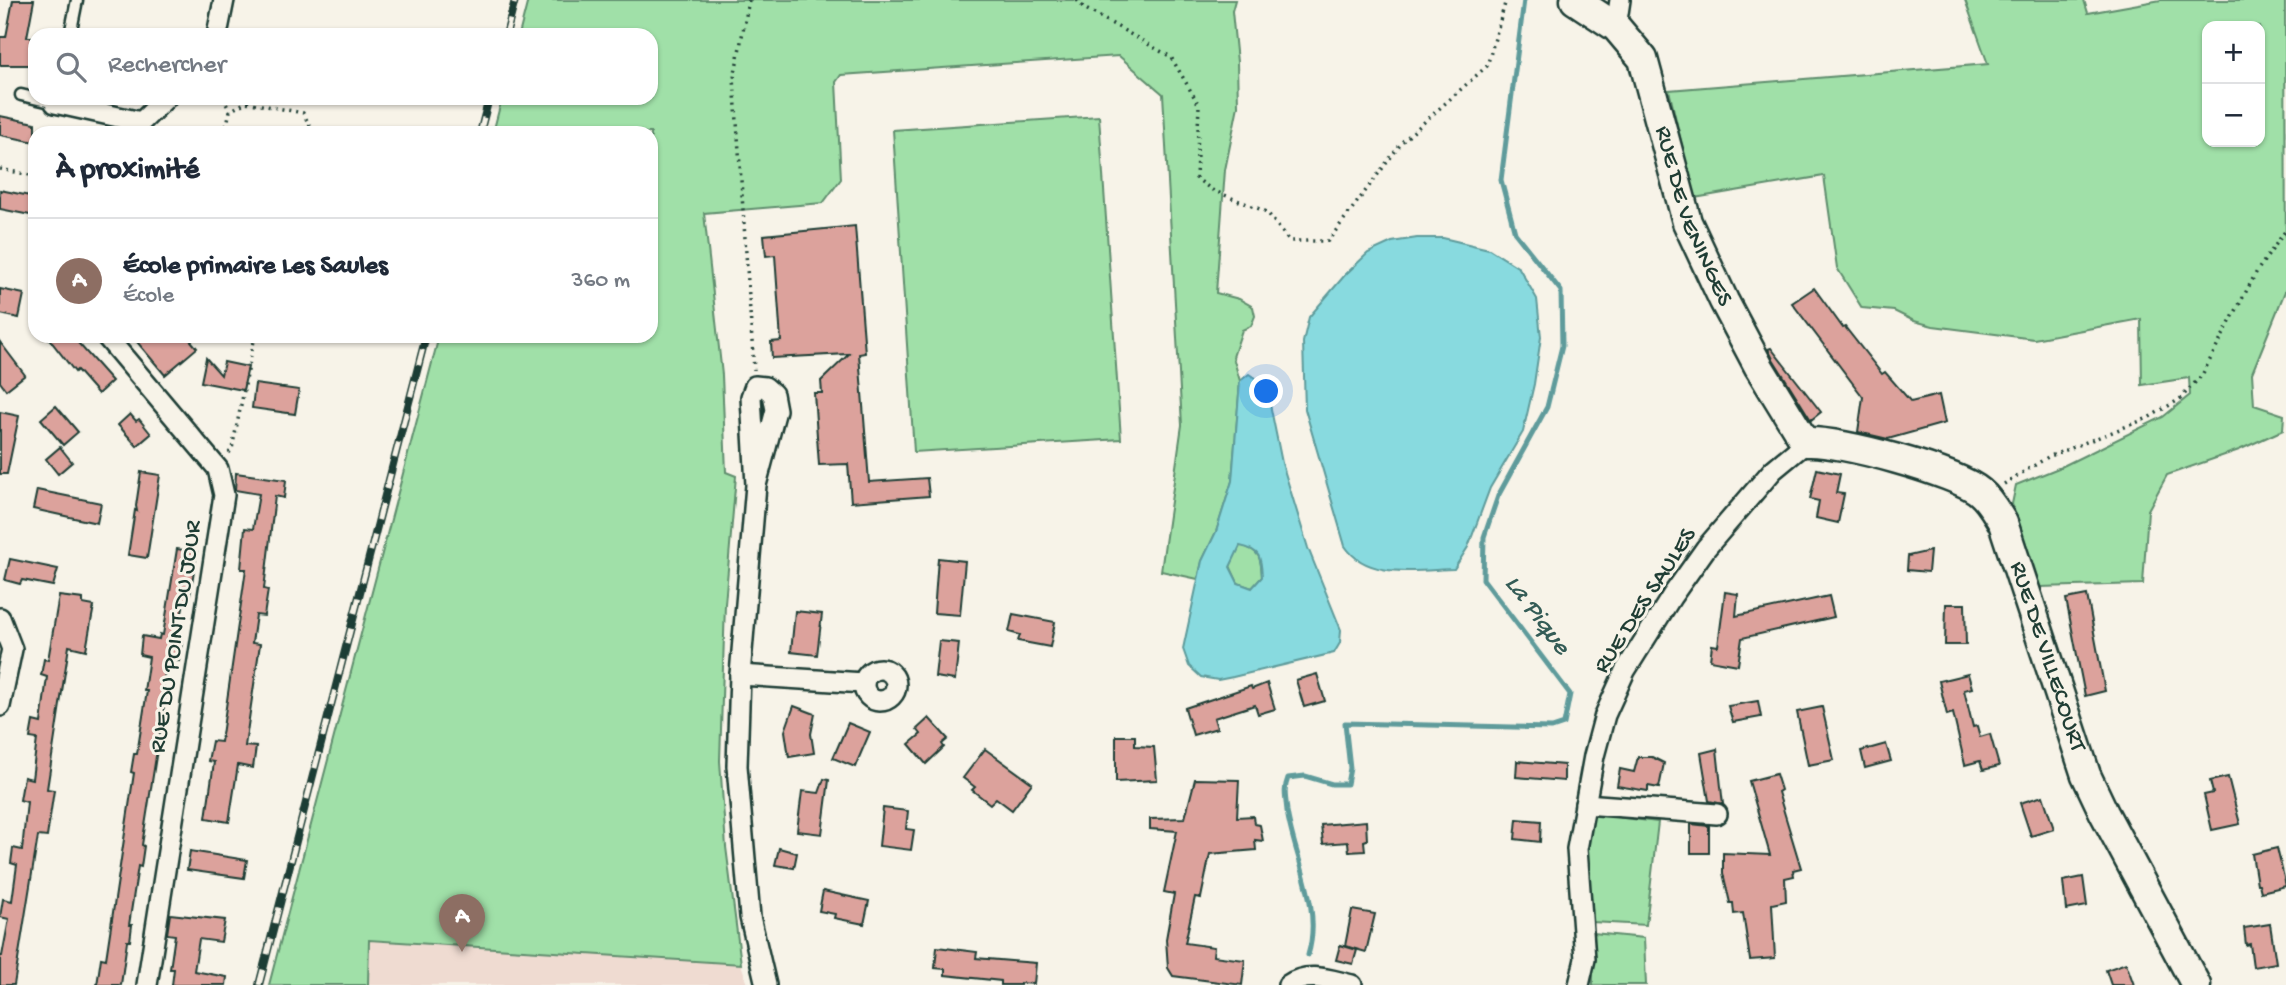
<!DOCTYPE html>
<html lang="fr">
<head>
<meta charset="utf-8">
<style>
	:root { --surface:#fff; --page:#f2f2f3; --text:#1f2937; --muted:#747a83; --line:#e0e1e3; --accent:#b45309 }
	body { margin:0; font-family:"Gochi Hand",sans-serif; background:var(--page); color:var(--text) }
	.controls { position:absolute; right:21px; top:21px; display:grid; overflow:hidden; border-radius:14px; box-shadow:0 2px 5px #0004 }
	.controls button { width:63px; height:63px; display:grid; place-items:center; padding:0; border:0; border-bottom:2px solid var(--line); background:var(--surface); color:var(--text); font:35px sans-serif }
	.you { position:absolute; left:1267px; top:392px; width:24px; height:24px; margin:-18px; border:5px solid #fff; border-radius:50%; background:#1a73e8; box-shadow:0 0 0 10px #1a73e833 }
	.badge { display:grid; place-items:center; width:46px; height:46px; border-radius:50%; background:var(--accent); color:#fff; font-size:23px; font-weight:700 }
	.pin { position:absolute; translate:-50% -58px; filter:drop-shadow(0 2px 4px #0008) }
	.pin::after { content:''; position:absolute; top:37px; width:24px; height:21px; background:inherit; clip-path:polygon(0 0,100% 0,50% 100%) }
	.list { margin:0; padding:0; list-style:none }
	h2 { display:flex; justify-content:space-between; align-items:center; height:91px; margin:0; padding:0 28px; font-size:30px }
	h2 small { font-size:23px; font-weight:400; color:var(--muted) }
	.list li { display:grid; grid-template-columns:46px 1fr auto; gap:21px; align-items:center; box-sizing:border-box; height:126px; padding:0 28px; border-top:2px solid var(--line) }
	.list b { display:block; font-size:26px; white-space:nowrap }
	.list p { margin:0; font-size:23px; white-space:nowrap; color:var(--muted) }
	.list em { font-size:23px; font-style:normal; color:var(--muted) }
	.icon { flex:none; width:38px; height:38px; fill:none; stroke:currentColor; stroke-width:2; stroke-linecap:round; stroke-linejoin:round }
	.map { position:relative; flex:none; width:2286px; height:985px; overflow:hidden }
	.search { position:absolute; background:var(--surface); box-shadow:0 2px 5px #0004; left:28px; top:28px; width:630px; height:77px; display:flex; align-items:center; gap:18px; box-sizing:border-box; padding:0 24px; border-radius:21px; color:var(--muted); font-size:26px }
	.panel { position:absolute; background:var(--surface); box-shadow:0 2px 5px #0004; left:28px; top:126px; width:630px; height:217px; border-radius:21px }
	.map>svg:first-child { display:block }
	.built { fill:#efdbd1 }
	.green { fill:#a0e0a8; stroke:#608e6e; stroke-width:2; fill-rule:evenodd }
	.water { fill:#88dadf; stroke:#5e9b9b; stroke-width:2; fill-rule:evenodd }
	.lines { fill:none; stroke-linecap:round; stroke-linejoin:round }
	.stream { stroke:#5e9b9b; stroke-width:5 }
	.building { fill:#dca29c; stroke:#1f3d34; stroke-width:2 }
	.lane-casing { stroke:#1f3d34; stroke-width:15 }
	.street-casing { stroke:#1f3d34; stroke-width:24 }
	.secondary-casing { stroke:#1f3d34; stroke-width:33 }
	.path { stroke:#1f3d34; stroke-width:3.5; stroke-dasharray:2 5; stroke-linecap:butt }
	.lane { stroke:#f7f3e8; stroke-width:10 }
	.street { stroke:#f7f3e8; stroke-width:19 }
	.secondary { stroke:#f7f3e8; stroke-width:28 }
	.rail-casing { stroke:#1f3d34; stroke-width:8 }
	.rail { stroke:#f7f3e8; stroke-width:5; stroke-dasharray:16; stroke-linecap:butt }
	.labels { text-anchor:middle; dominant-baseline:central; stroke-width:6; stroke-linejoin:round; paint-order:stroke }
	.street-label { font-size:24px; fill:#1f3d34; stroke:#f7f3e8 }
	.water-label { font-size:26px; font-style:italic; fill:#345c56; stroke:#f7f3e8 }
</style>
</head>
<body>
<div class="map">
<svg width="2286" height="985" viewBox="0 0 2286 985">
	<rect width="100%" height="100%" fill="#f7f3e8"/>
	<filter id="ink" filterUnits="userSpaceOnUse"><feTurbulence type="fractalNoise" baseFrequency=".0143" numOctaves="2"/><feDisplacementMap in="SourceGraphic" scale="14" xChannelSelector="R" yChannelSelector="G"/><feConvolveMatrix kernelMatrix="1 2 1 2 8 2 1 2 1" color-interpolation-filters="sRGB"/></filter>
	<g filter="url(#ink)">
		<polygon class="built" points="369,940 741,964 748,985 368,985"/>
		<g class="green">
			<polygon points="528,0 1235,0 1232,11 1237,62 1238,106 1225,170 1216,293 1239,299 1253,307 1255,316 1251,326 1242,330 1233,357 1240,381 1232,481 1216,532 1202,561 1198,579 1161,571 1182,425 1163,94 1119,56 841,75 836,82 841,179 823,203 704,213 722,375 726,472 736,476 725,604 720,761 726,847 741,964 369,940 368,985 269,985 439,336 651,336 651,133 493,133 502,98 651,98 651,35 519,35"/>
			<path d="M1965,0H2084L2088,13L2161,0H2285L2286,289L2252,373L2254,405L2284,415L2283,430L2239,450L2167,475L2148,510L2143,584L2040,587L2012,504L2016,485L2061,467L2163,417L2190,395L2189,378L2142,385L2141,319L2034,339L1933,326L1914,321L1894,311L1862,308L1837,268L1824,176L1694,198L1669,90L1988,64ZM2207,26H2260V142H2207Z"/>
			<polygon points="1099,116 1121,439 914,452 893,130"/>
			<path d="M1240,545C1261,551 1261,558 1262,577L1252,588L1238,583L1230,566Z"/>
			<polygon points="1590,814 1658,822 1646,925 1592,922 1586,832"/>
			<polygon points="1593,933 1644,938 1646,985 1593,985"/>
		</g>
		<g class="water">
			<path d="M1417,238H1443L1489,249L1519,268L1537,299L1541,337L1534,384L1523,432L1490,488L1468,547L1454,569C1418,570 1367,580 1345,546L1305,409L1303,342L1309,317L1345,275L1368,253L1392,242Z"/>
			<path d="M1249,374L1258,380L1270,404L1282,463L1308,548L1341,630L1340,643L1334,653L1233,677L1218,680L1201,677L1189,666L1183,649L1202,561L1216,532L1232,481L1240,381ZM1240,546C1261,550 1261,558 1262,577L1252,588L1238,583L1230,567Z"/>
		</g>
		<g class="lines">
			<path class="stream" d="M1308,955C1323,907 1294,858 1287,811C1286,799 1283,790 1288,778L1305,776L1332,784H1347L1350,768L1345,723L1552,728L1564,724L1570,694L1483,579L1484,537L1498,496L1547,407L1562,346L1561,291L1515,233L1501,180L1524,0"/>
		</g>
		<g class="building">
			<polygon points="13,0 34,0 27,37 35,37 35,65 0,65 0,37 6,37"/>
			<polygon points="0,116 35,123 35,142 0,135"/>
			<polygon points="0,190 35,197 35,216 0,209"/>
			<polygon points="855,226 865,353 859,354 869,482 927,478 929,496 851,502 848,464 819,465 814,393 822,393 821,381 849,354 772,358 771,342 781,341 775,255 766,256 764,235"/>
			<polygon points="1814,288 1843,328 1845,327 1882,374 1885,372 1911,402 1939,395 1945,423 1888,439 1858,432 1863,397 1792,303"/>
			<polygon points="0,289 24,294 19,318 0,314"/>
			<polygon points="47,336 72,336 112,381 98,394 77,370 75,372"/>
			<polygon points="132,336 187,336 197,348 165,375"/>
			<polygon points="0,342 25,375 6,390 0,382"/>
			<polygon points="1771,348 1821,412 1811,420 1773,359 1768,349"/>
			<polygon points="206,358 221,375 224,362 248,367 243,390 201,382"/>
			<polygon points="255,384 299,390 295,414 252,408"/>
			<polygon points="56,406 78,432 63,445 41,419"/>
			<polygon points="0,412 19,416 7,474 0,474"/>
			<polygon points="130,414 136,421 139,419 151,434 137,446 118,425"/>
			<polygon points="60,447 72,462 58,474 46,459"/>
			<polygon points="1817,469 1840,474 1836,493 1844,494 1838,523 1816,518 1819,501 1810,499"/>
			<polygon points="141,472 160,475 147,558 128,555 135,510 137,511 136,506"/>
			<polygon points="236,473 286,480 284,498 275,496 264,589 268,590 264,616 256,615 252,643 260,644 245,746 256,747 253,768 238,765 229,822 206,818 214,762 208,761 212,741 221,742 246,569 241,569 245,528 253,529 259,494 235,490"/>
			<polygon points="37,490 101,503 97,523 33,509"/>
			<polygon points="177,549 197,552 189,601 184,601 177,642 182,642 179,661 167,659 162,693 166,693 142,845 144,846 141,867 138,866 129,925 132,925 130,941 127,941 121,985 97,985 101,958 106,959 134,773 131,772 134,754 137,754 147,691 144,691 149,657 140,655 142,636 159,639 160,634 163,635"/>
			<polygon points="1930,551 1928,572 1907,570 1908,556"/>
			<polygon points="938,558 965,561 960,615 934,613"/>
			<polygon points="10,559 58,569 53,586 22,580 20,584 5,580"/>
			<polygon points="1725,592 1738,594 1736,616 1829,596 1834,617 1742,638 1738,665 1710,660 1712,645 1718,646"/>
			<polygon points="2087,595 2105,691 2085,696 2066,599"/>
			<polygon points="59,596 83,599 83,604 94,606 91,622 86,650 69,646 47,789 54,790 47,837 38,836 14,985 0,985 0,956 2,956 9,919 0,917 3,899 12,901 17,865 11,863 13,848 22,850 27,802 20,800 24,777 32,779 37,739 30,738 33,721 41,723 47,677 41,675 44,659 48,660"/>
			<polygon points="1946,604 1965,604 1966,645 1945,645"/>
			<polygon points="795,611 822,614 817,655 791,652"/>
			<polygon points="1013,614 1055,622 1050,647 1018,641 1020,635 1009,632"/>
			<polygon points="939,641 959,643 955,680 935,677"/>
			<polygon points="1317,674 1325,701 1304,707 1296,680"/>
			<polygon points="1968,674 1972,688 1964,690 1973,727 1977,726 1980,737 1990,734 1999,766 1983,770 1980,761 1965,765 1953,713 1947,715 1939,681"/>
			<polygon points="1267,683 1275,709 1258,714 1255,705 1214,718 1217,728 1193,735 1185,708 1251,686 1252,689"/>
			<polygon points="1758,701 1761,717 1733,722 1728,706"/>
			<polygon points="794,706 815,714 811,734 814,753 789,757 785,731"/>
			<polygon points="1822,707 1834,760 1808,765 1797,712"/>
			<polygon points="929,718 948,739 942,744 944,747 926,764 909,744 921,734 917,729"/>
			<polygon points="848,723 870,732 855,767 833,758"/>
			<polygon points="1116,736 1135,736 1135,746 1154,747 1157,780 1116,782"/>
			<polygon points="1886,744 1891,761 1865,768 1861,751"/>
			<polygon points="985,749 1032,783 1012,810 996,798 990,804 972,790 975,787 963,778"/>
			<polygon points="1717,749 1722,796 1723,804 1709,801 1701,753"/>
			<polygon points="1638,757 1652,757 1664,763 1659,788 1648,786 1648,791 1617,786 1620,769 1634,772"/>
			<polygon points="1517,761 1564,765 1564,781 1516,777"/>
			<polygon points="1776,774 1781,790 1778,792 1801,868 1793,870 1794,876 1785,878 1786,901 1772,904 1775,958 1750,960 1743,913 1734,914 1733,903 1730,903 1723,873 1723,853 1770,855 1749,781"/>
			<polygon points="2228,777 2240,824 2212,830 2204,795 2213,793 2210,781"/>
			<polygon points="824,779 829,780 822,834 797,831 802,791 819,793"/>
			<polygon points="1195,779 1239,780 1237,817 1253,816 1254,824 1260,825 1263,841 1255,840 1256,850 1210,854 1201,898 1195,897 1185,943 1214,947 1213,956 1245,960 1242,985 1173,976 1168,968 1166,939 1174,894 1164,892 1177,831 1150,829 1150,819 1185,818"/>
			<polygon points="2043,796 2054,829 2031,836 2020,803"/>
			<polygon points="883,808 908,811 906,829 914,830 911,850 879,846"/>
			<polygon points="1517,819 1541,821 1540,842 1515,839"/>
			<polygon points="1366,821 1367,840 1364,841 1365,851 1349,852 1348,842 1323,844 1321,825"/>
			<polygon points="1691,824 1709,826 1709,853 1691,853"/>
			<polygon points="779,848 797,853 794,868 775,865"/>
			<polygon points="2277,848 2286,886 2261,892 2259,884 2257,884 2252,854"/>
			<polygon points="190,851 247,860 244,878 187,870"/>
			<polygon points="2083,877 2087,906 2066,910 2063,881"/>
			<polygon points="823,891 869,901 864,924 834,918 835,914 819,911"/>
			<polygon points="1352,910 1375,914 1366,952 1345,946"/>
			<polygon points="170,914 225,920 221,942 199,939 194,971 227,977 226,985 172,985 174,969 170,969 175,935 167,934"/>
			<polygon points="2270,924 2276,963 2253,967 2250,944 2246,945 2244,928"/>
			<polygon points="1340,945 1357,950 1353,964 1336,960"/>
			<polygon points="937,947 977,952 976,958 1036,963 1034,984 1020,983 1020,985 1001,985 1001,981 945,975 945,969 935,968"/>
			<polygon points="2126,963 2134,985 2111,985 2106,970"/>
		</g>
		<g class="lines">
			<g class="lane-casing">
				<g id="lane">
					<polyline points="70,35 77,0"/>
					<polyline points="21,95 55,103 56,100"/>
				</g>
			</g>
			<g class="street-casing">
				<g id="street">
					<polyline points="1616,27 1620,0"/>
					<polyline points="217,35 224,0"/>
					<polyline points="55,103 141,122"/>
					<polyline points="132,131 166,98"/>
					<polyline points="106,336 218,469 224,495 147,985"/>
					<polyline points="756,485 776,410 773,394 765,387 755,386 751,397 756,485 740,675 737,766 750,917 766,985"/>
					<polyline points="0,618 12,649 0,706"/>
					<circle cx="880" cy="685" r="16"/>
					<polyline points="740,675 864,683"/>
					<polyline points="1585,804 1717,814"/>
					<path d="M1288,985C1308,971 1330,980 1352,985"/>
					<polyline points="1579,985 1585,959 1577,849 1594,756 1605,715 1625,671 1672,596 1706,548 1773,470 1807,442"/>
				</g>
			</g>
			<g class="secondary-casing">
				<g id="secondary">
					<path id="s1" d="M1575,0L1616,27L1643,59L1687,222L1724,301L1759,367L1800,434L1807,442C1839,440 1956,472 1980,492C1990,500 1996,512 2003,523L2086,775L2104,813L2196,985"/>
				</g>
			</g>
			<g class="path">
				<polyline points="749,0 734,78 754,370"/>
				<polyline points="1077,0 1084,8 1171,57 1199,105 1196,178 1212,190 1267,212 1289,241 1328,241 1403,141 1487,66 1506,0"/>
				<polyline points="223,98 230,111"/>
				<polyline points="225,133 230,111 246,102 303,113 314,133"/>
				<polyline points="0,169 35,176"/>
				<polyline points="229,453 232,449 255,336"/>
				<polyline points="2004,484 2048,457 2148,418 2180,399 2202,375 2257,271 2286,230"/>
			</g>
			<use href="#lane" class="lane"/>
			<use href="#street" class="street"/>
			<use href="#secondary" class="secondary"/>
			<g class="rail-casing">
				<g id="rail">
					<polyline points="506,35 515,0"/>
					<polyline points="480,133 489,98"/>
					<polyline points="259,985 426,336"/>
				</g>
			</g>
			<use href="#rail" class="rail"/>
		</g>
	</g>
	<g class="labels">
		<g class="street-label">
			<text stroke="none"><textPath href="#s1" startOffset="256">RUE DE VENINGES</textPath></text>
			<text transform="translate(1646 601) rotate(-57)">RUE DES SAULES</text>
			<text transform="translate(177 637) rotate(-81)">RUE DU POINT DU JOUR</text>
			<text stroke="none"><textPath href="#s1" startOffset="872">RUE DE VILLECOURT</textPath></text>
		</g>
		<g class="water-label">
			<text transform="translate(1536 616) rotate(53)">La Pique</text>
		</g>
	</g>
</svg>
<div class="controls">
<button>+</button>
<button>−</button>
</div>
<div class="you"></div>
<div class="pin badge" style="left:462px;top:952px;background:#8d6e63">A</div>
<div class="search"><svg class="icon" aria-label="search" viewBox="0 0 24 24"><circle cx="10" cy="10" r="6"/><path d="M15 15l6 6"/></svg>Rechercher</div>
<section class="panel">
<h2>À proximité<small></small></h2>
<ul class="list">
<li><span class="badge" style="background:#8d6e63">A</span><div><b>École primaire Les Saules</b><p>École</p></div><em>360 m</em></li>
</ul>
</section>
</div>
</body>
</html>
